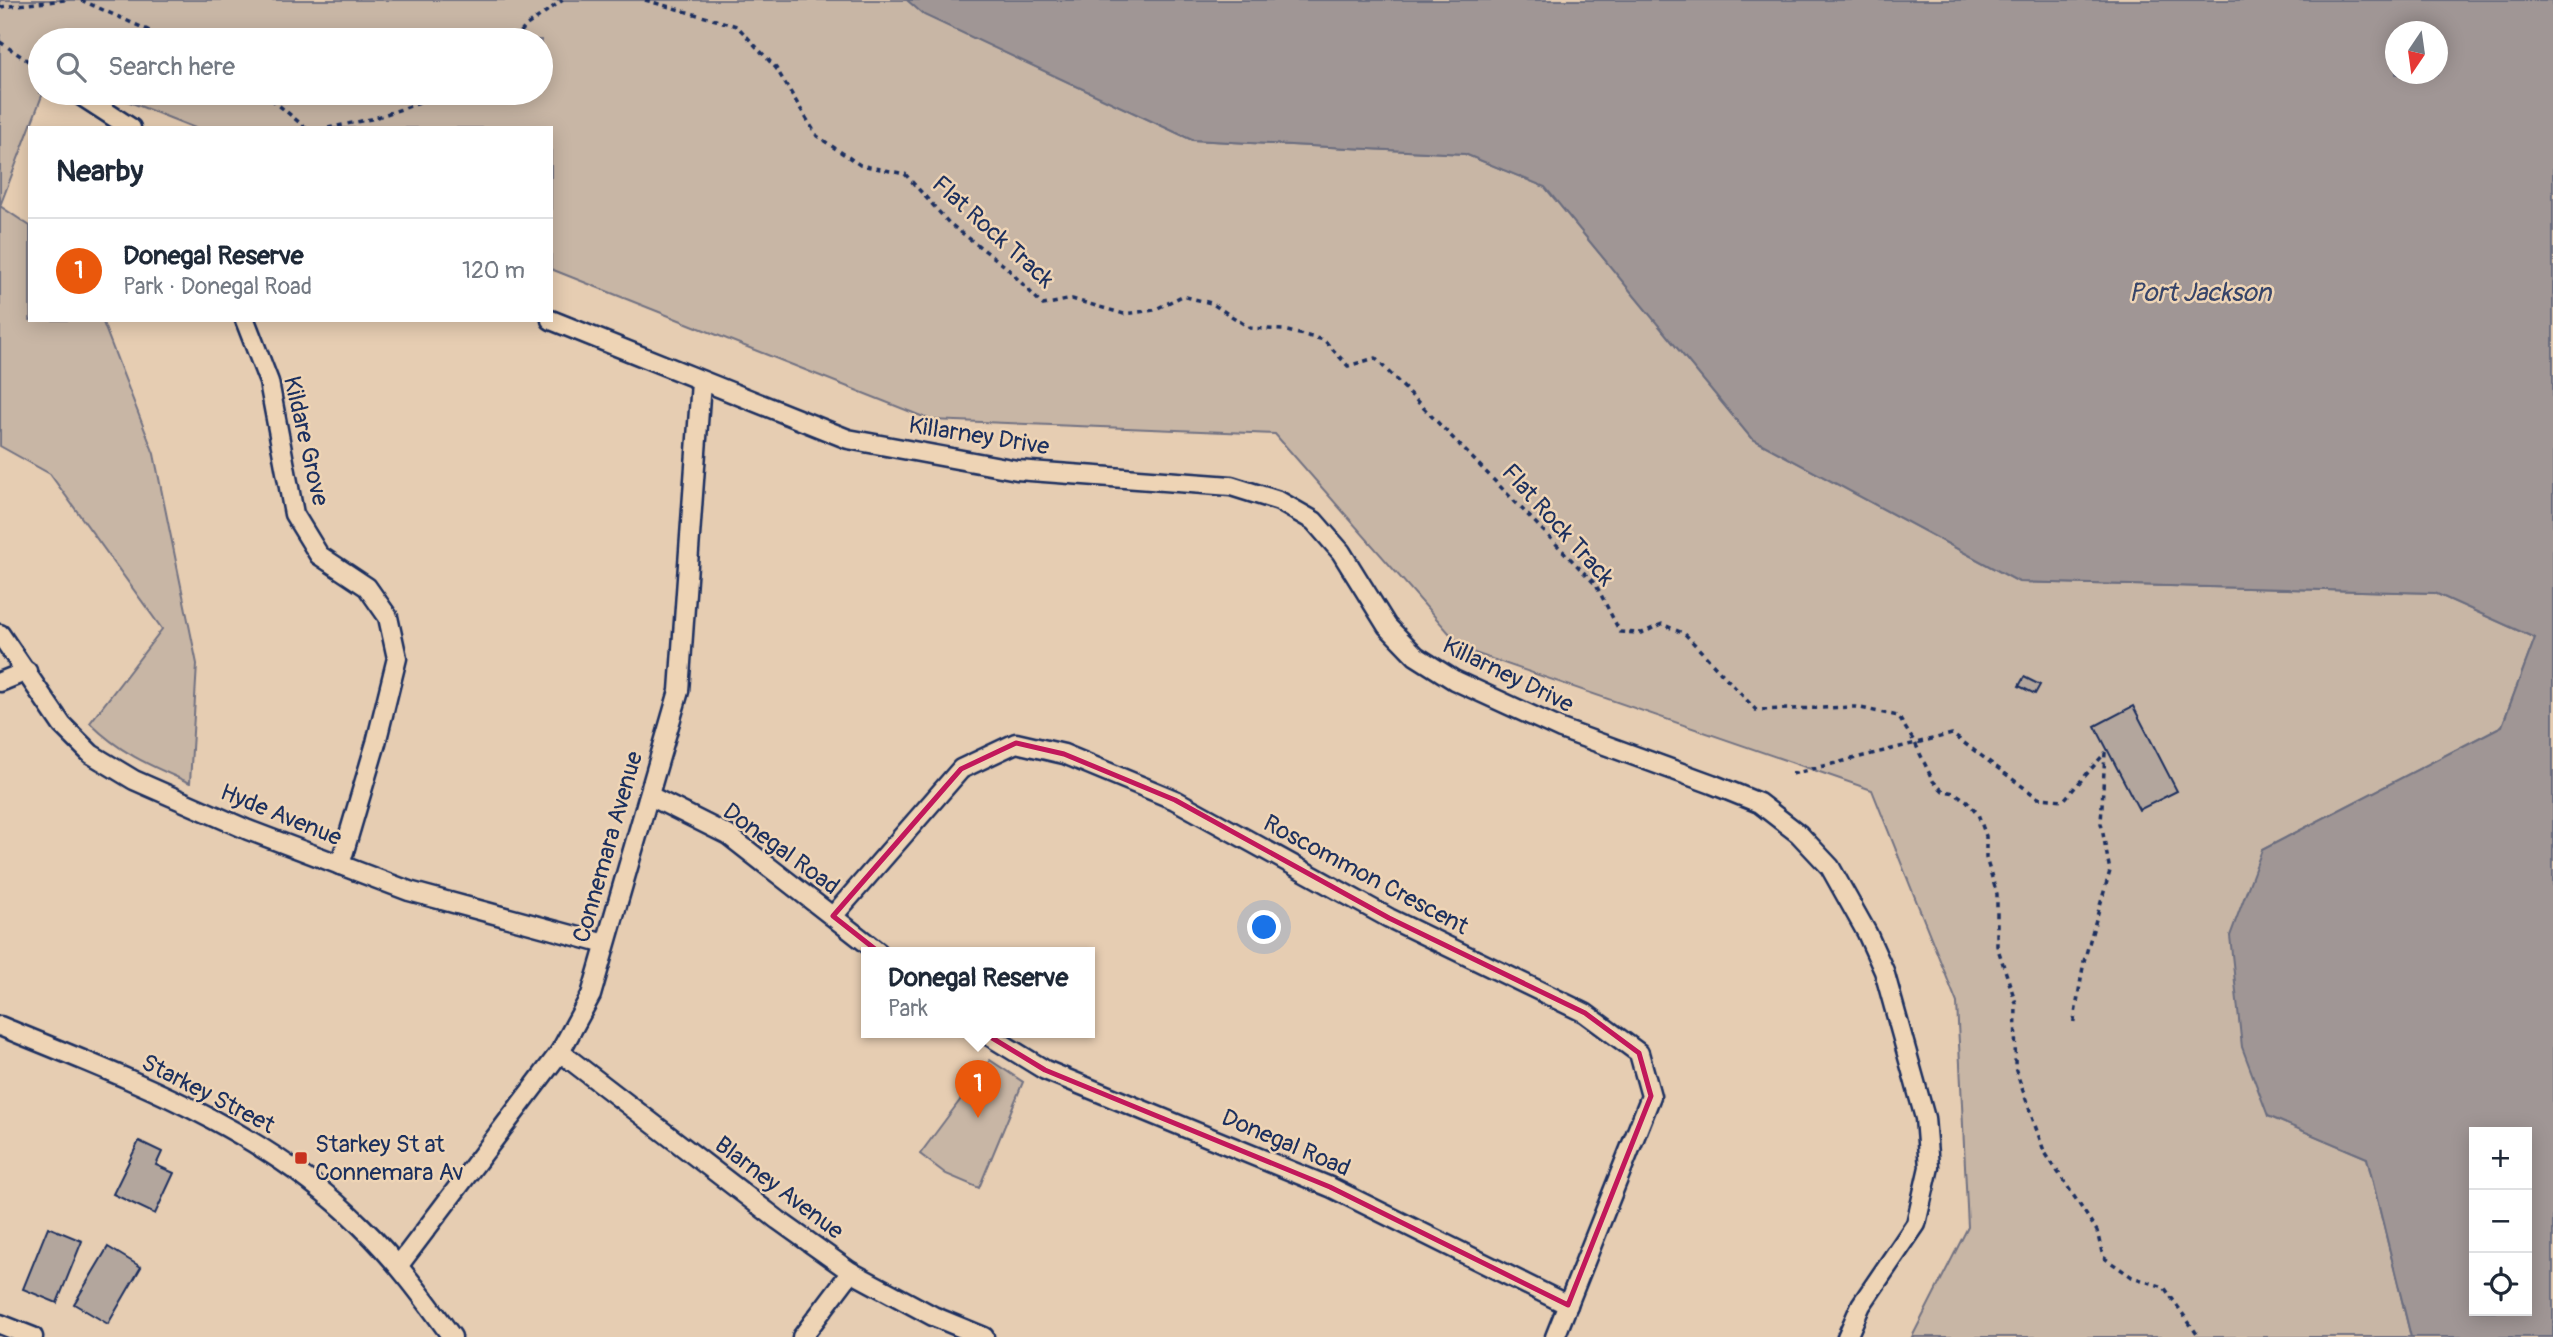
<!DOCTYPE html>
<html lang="en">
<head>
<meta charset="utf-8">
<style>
	:root { --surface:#fff; --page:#f2f2f3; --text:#1f2937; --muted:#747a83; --line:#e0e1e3; --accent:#ea580c }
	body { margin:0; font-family:Pangolin,sans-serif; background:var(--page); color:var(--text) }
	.controls { position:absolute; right:21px; bottom:21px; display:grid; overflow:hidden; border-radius:0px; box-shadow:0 4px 18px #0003 }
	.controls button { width:63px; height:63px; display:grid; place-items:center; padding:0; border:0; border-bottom:2px solid var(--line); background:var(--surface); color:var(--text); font:35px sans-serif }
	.compass { position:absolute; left:2385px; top:21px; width:63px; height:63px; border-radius:50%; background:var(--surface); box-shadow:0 4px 18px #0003; rotate:193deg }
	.you { position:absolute; left:1265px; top:928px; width:24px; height:24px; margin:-18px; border:5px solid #fff; border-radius:50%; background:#1a73e8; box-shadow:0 0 0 10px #1a73e833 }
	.badge { display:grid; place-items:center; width:46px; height:46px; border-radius:50%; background:var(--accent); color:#fff; font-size:23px; font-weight:700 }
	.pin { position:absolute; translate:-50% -58px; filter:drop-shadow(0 2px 4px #0008) }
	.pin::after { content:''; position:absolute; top:37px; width:24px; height:21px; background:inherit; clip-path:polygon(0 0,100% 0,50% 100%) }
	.popup { position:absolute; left:861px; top:947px; width:234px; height:91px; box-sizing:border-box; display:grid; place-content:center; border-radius:0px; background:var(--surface); filter:drop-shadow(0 2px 5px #0005); font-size:23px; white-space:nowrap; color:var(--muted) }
	.popup b { font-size:26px; color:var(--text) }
	.popup::after { content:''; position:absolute; left:50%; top:100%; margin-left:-14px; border:14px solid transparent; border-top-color:var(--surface) }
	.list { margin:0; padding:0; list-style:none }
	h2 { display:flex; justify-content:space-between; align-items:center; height:91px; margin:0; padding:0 28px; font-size:30px }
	h2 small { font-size:23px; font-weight:400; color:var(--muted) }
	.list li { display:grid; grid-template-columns:46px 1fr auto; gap:21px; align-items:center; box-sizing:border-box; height:105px; padding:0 28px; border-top:2px solid var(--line) }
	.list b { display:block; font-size:26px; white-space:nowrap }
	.list p { margin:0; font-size:23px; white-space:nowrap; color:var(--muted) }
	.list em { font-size:23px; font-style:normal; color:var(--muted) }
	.icon { flex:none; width:38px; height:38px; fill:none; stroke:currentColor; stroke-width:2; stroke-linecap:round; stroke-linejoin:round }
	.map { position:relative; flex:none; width:2553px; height:1337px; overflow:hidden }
	.search { position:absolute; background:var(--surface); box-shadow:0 4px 18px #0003; left:28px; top:28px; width:525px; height:77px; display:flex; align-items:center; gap:18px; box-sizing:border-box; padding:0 24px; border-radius:38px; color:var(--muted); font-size:26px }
	.panel { position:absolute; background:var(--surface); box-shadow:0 4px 18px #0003; left:28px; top:126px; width:525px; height:196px; border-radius:0px }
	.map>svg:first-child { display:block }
	.green { fill:#c8b6a5; stroke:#727282; stroke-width:2 }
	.water { fill:#a09695; stroke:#6b6d7f; stroke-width:2; fill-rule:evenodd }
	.building { fill:#b3a69d; stroke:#1b2f5e; stroke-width:2 }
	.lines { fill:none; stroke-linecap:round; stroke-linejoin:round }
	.street-casing { stroke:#1b2f5e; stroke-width:23 }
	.path { stroke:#1b2f5e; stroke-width:3.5; stroke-dasharray:5 5; stroke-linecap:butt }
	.street { stroke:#eed4b5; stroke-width:18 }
	.marked { fill:none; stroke:#c2185b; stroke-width:5; stroke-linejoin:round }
	.poi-dot { fill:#c8321e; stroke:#eed4b5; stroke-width:2.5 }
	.labels { text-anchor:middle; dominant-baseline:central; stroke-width:5; stroke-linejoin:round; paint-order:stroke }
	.street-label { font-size:24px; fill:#1b2f5e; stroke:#eed4b5 }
	.poi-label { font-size:24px; fill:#1b2f5e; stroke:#eed4b5; text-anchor:start }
	.water-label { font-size:26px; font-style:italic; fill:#364469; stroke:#eed4b5 }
</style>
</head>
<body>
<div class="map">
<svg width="2553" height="1337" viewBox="0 0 2553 1337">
	<rect width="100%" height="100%" fill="#e6cdb2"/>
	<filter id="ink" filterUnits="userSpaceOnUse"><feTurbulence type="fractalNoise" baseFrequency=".0143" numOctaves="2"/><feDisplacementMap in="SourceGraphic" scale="14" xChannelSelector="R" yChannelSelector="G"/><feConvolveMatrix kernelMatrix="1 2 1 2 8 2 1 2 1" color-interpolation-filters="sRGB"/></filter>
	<g filter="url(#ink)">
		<g class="green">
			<path d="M0,0H907L925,15L1192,140L1465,154L1545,187L1751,438L2019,582L2435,593L2535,638L2502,726L2262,850L2268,1116L2367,1158L2411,1337H1912L1968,1227L1957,1003L1872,790L1463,649L1275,434L931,420L551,269V128H195L107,93H541V40H40V93H43L0,206L30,226V320H102L154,454L197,664L190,783C151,766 121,754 90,723L162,629L50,474L0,446Z"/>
			<polygon points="990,1060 1023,1082 979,1188 946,1174 920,1154"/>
		</g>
		<path class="water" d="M907,0H2553V1337H2411L2367,1158L2268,1116L2242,1047L2230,936L2262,850L2502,726L2535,638L2435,593L2019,582L1751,438L1545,187L1465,154L1192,140L924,15ZM2396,32H2438V74H2396ZM2474,1132H2527V1311H2474Z"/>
		<g class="building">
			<polygon points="2024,677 2040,685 2035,694 2019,686"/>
			<polygon points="2133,706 2177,791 2139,810 2095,726"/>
			<polygon points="139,1141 162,1152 156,1165 174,1173 155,1214 113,1194"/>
			<polygon points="48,1227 82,1241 57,1303 23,1289"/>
			<polygon points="108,1247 141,1267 108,1324 74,1304"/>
		</g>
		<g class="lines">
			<g class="street-casing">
				<g id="street">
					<polyline points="77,93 131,128"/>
					<polyline points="245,320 269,382 294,514 319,555 367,587 388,617 397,658 376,743 340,865"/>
					<polyline points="551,320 848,439 1017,470 1231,486 1279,501 1314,521 1341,552 1387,626 1416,656 1454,680 1561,729 1712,784 1759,803 1799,834 1830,867 1867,933 1884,971 1925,1118 1929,1167 1916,1224 1861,1305 1847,1337"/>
					<polyline points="0,634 62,725 91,754 134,780 248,830 409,891 605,944"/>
					<polyline points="0,682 27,671"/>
					<polyline points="650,796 728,835 878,952"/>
					<polyline points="833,916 961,769 1016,743 1064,754 1175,800 1389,918 1585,1013 1639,1053 1651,1096 1555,1337"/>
					<path d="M0,1026C128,1079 261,1126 361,1226C396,1260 424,1298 452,1337"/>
					<polyline points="983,1032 1045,1070 1330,1187 1568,1305"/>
					<polyline points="560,1052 778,1220 851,1272 933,1316 984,1337"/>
					<polyline points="399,1265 560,1052 591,995 679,691 701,382"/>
					<polyline points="0,1324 33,1337"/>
					<polyline points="802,1337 851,1272"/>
				</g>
			</g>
			<g class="path">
				<polyline points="81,0 170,40"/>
				<polyline points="645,0 737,26 776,68 817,136 860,165 905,174 949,223 1005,266 1043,305 1072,299 1124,314 1154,310 1182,296 1211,303 1250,328 1283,330 1324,340 1348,366 1375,358 1596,585 1620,632 1642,633 1662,624 1685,634 1756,710 1856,707 1898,716 1915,743 1933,781 1943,791 1955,793 1967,801 1978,814 1986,836 1986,858 1997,894 1997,946 2016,1003 2015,1068 2044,1151 2097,1231 2103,1257 2132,1277 2164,1287 2199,1337"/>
				<polyline points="0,7 65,0"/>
				<polyline points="514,40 527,25 563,0"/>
				<polyline points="0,42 40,69"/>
				<polyline points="264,93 306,128"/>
				<polyline points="328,128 371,119 438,97 475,98 482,93"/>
				<polyline points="1792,774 1952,734 2038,798 2064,800 2105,753 2101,823 2110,871 2084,961 2073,1026"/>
			</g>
			<use href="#street" class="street"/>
		</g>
	</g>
	<path class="marked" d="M1016,743L1064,754L1175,800L1389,918L1585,1013L1639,1053L1651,1096L1568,1305L1330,1187L1045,1070L974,1027L833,916L961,769Z"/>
	<rect class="poi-dot" x="294" y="1151" width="14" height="14" rx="3.5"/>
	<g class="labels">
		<g class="street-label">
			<text transform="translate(993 232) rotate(42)">Flat Rock Track</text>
			<text transform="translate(979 436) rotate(9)">Killarney Drive</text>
			<text transform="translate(306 441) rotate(77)">Kildare Grove</text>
			<text transform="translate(1558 525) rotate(48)">Flat Rock Track</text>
			<text transform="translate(1508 675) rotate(26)">Killarney Drive</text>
			<text transform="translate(281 815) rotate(22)">Hyde Avenue</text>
			<text transform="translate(608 847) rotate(-74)">Connemara Avenue</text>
			<text transform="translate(781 849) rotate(36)">Donegal Road</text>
			<text transform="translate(1366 875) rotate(28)">Roscommon Crescent</text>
			<text transform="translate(208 1094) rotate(27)">Starkey Street</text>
			<text transform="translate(1286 1143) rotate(23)">Donegal Road</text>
			<text transform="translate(779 1188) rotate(37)">Blarney Avenue</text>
		</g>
		<g class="poi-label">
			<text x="315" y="1144">Starkey St at<tspan x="315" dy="28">Connemara Av</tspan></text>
		</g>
		<g class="water-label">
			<text x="2200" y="293">Port Jackson</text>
		</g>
	</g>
</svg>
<div class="controls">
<button>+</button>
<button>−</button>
<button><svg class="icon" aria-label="locate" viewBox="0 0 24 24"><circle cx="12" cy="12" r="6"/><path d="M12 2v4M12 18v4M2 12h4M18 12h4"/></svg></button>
</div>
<svg class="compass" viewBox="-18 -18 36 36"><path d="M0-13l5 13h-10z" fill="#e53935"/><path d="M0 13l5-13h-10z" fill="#747a83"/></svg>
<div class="you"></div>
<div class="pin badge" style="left:978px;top:1118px">1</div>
<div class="popup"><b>Donegal Reserve</b>Park</div>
<div class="search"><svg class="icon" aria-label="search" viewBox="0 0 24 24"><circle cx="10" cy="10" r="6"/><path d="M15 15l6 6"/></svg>Search here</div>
<section class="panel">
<h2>Nearby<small></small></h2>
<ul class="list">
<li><span class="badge">1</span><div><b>Donegal Reserve</b><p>Park · Donegal Road</p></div><em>120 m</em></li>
</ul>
</section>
</div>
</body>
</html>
